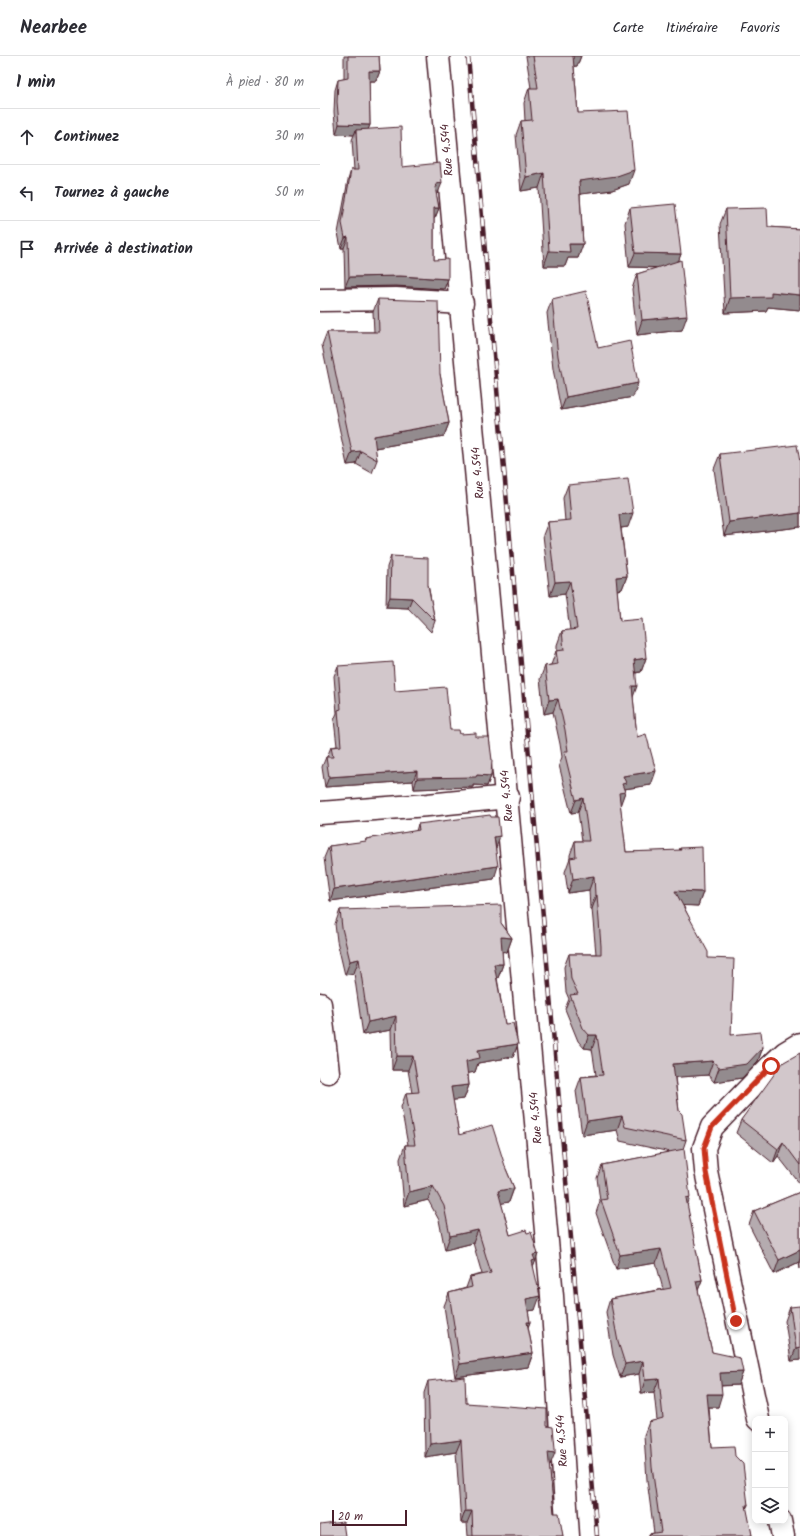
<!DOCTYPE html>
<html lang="fr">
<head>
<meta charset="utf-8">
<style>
	:root { --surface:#fff; --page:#f2f2f3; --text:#2b2b33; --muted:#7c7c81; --line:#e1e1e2 }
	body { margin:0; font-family:Kalam,sans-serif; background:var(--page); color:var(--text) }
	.controls { position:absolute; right:12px; bottom:12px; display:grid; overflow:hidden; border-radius:8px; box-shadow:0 2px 10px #0003 }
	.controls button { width:36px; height:36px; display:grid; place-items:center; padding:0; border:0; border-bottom:1px solid var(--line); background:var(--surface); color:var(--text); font:20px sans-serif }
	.scale { position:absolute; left:12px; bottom:10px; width:75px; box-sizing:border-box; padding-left:4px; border:2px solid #4a1f2b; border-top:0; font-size:11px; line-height:14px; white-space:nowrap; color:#4a1f2b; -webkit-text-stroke:3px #fff; paint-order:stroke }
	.stop { position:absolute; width:12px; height:12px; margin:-9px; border:3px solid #c8321e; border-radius:50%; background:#fff }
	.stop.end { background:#c8321e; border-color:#fff; box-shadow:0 1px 4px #0008 }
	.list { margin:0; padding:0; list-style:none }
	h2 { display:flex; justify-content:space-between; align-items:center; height:52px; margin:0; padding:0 16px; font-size:17px }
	h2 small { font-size:13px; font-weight:400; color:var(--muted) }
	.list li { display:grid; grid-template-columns:26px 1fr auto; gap:12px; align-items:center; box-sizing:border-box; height:56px; padding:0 16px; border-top:1px solid var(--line) }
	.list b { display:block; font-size:15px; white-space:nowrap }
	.list em { font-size:13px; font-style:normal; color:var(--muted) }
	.icon { flex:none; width:22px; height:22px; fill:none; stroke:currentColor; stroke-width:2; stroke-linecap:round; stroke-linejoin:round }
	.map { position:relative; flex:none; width:480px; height:1480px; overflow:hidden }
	header { display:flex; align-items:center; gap:24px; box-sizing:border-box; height:56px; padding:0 20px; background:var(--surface); border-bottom:1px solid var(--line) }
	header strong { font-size:19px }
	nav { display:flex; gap:22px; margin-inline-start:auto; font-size:14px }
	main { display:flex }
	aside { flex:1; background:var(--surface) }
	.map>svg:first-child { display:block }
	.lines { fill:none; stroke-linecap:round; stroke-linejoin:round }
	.minor-casing { stroke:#4a1f2b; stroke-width:25 }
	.minor { stroke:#fff; stroke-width:22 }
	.rail-casing { stroke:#4a1f2b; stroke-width:4.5 }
	.rail { stroke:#fff; stroke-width:3; stroke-dasharray:9; stroke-linecap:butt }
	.wall { fill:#b5abaf; stroke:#4a1f2b }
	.shaded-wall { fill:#938b8e; stroke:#4a1f2b }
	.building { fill:#d2c7cb; stroke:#4a1f2b }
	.route { stroke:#c8321e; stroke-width:5 }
	.labels { text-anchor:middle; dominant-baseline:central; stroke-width:3; stroke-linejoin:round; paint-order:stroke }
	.street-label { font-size:12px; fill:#4a1f2b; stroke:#fff }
</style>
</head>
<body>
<header>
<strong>Nearbee</strong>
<nav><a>Carte</a><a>Itinéraire</a><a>Favoris</a></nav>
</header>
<main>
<aside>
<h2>1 min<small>À pied · 80 m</small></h2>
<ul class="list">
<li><svg class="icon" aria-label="ahead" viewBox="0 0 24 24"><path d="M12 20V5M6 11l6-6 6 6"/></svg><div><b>Continuez</b></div><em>30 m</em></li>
<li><svg class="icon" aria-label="left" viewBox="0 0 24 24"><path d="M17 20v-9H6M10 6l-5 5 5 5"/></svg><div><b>Tournez à gauche</b></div><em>50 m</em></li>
<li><svg class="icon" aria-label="arrive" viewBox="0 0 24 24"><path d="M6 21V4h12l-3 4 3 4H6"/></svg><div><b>Arrivée à destination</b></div></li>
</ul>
</aside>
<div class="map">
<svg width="480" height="1480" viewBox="0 0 480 1480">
	<rect width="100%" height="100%" fill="#fff"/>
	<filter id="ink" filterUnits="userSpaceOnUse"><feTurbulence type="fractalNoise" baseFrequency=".025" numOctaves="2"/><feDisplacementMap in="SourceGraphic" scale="8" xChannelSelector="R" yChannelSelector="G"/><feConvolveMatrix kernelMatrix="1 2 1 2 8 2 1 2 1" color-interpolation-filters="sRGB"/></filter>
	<g filter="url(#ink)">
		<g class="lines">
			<g class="minor-casing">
				<g id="minor">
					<polyline points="118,0 232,1240 248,1480"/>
					<polyline points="0,244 76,243 142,247"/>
					<polyline points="0,757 108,749 188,741"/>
					<polyline points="0,948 8,1016"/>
					<polyline points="438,1363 386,1115 384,1092 392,1071 451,1010 465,997 480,988"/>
					<polyline points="460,1465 463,1480"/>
				</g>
			</g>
			<use href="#minor" class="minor"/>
			<g class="rail-casing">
				<polyline id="rail" points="148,0 277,1480"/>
			</g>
			<use href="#rail" class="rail"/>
		</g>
		<g class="wall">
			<polygon points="24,0 59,0 60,15 56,25 49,25 50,69 48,73 82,111 118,137 116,138 119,152 115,162 114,162 114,204 128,223 124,233 76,230 25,231 24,192 21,192 18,177 28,124 31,114 34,114 32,84 34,79 16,78 14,56 15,34 18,24 24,23"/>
			<polygon points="206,0 261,0 257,10 254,10 258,57 309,128 292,134 260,138 263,188 258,202 248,202 245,210 224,210 219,132 201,135 196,79 201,65 205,65 204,47 209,32 211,32"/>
			<polygon points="310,152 361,198 358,205 362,274 317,279 312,233 317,218 337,212 309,211 305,167"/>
			<polygon points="406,153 448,171 480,173 480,254 448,251 446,255 405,257 400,168"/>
			<polygon points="58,243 120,318 129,367 124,380 55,392 57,404 52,417 36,408 27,409 2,289 7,276 54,276 53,256"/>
			<polygon points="232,243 313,341 241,354 233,313 227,257"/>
			<polygon points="400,398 480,406 480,471 404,480 394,413"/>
			<polygon points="248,429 308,471 301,472 307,520 302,533 297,534 300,565 326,602 321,616 316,617 313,641 317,681 331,729 304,733 305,736 300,748 306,796 359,795 360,792 383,836 378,850 363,849 388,902 411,979 443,991 438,1005 422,1022 394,1026 388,1019 355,1021 359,1055 366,1084 363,1093 367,1149 382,1224 378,1234 392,1296 423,1316 418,1329 401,1330 398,1351 389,1351 392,1391 415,1400 428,1449 426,1453 432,1480 329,1480 329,1478 334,1477 327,1424 324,1379 329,1366 337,1364 334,1336 321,1337 319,1318 300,1321 293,1299 286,1256 290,1243 343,1233 336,1207 296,1213 276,1157 280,1145 277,1122 282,1109 350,1096 300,1085 297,1074 262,1079 256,1035 261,1021 276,1019 272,993 264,992 258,985 245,953 249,943 246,936 244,911 249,898 276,898 272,853 270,853 269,834 248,837 245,816 250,802 250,799 255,785 262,785 258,756 251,757 239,709 242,701 240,688 233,656 224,658 220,623 225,610 231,609 236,595 237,595 237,589 242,575 250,574 245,538 230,540 223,479 228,466 245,465 243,442"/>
			<polygon points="71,500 108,529 115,565 111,576 88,552 66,551 67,511"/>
			<polygon points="18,610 75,635 130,674 140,678 156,681 171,720 167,730 153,729 153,731 94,733 93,725 5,731 2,711 6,701 7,701 11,691 17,690 14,664 17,657 14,620"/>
			<polygon points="98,768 176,791 174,823 10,845 4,802 9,790 45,786 46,783 96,775"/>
			<polygon points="20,854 181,867 192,882 187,896 182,895 183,908 178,922 177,922 185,968 198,988 193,1001 158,1007 155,1016 148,1017 149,1029 144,1043 133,1044 139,1079 186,1113 194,1132 189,1146 181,1147 190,1179 207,1177 218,1198 213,1211 215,1254 208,1255 210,1266 208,1271 213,1297 208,1311 135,1321 124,1250 129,1237 146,1232 150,1221 162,1218 153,1187 125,1194 119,1164 108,1144 84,1150 80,1103 85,1089 88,1089 81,1051 86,1037 92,1037 88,1014 72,1014 71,974 43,979 34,917 25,919 17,885 15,868"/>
			<polygon points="480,997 480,1128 458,1100 453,1107 416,1077 421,1064"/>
			<polygon points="480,1136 480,1213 479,1206 454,1218 429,1169 434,1155"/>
			<polygon points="470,1251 480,1304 471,1305 465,1265"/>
			<polygon points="108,1325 146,1347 227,1370 230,1409 229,1409 234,1457 243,1480 148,1480 147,1467 141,1467 136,1396 105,1401 104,1337"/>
		</g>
		<g class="shaded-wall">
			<polygon points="251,0 261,0 257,10 247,11"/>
			<polygon points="49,15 60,15 56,25 45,25"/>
			<polygon points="19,68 50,69 46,79 36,74 34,79 16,78"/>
			<polygon points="314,114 309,128 292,134 254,139 259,125"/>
			<polygon points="224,117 219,132 201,135 206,121"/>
			<polygon points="122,127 118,137 115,138 113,141 116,128"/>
			<polygon points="114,152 119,152 115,162 110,163"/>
			<polygon points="28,181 24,192 21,192 25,182"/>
			<polygon points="249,188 263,188 258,202 248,202 245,210 224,210 229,195"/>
			<polygon points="315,197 361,198 356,212 309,211"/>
			<polygon points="80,220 128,223 124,233 76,230 25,231 29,221"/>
			<polygon points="451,236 480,239 480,254 448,251 446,255 405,257 410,242"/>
			<polygon points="367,260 362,274 317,279 322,264"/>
			<polygon points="318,327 313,341 241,354 246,341"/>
			<polygon points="129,367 124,380 49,393 54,380"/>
			<polygon points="41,395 36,408 27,409 32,396"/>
			<polygon points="313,457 308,471 294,473 299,459"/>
			<polygon points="480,457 480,471 404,480 409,466"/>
			<polygon points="307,520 302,533 291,535 296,521"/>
			<polygon points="250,525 245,538 230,540 235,526"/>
			<polygon points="70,541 92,542 88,552 66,551"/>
			<polygon points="326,602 321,616 309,617 314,604"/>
			<polygon points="312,630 317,630 312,644"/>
			<polygon points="238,643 233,656 224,658 229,644"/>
			<polygon points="97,715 93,725 5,731 9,721"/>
			<polygon points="336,715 331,729 304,733 305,736 300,750 298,734 303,720"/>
			<polygon points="157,719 171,720 167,730 153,729 153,731 94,733 97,722"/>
			<polygon points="263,742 258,756 251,757 256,744"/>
			<polygon points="180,780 176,792 174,781"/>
			<polygon points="178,810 174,823 10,845 14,833"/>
			<polygon points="274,820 269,834 248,837 253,823"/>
			<polygon points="355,835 383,836 378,850 350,849"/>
			<polygon points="275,839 277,839 272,853 270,853"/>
			<polygon points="181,881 192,882 187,896 176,895"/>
			<polygon points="39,903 34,917 25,919 30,905"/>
			<polygon points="174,908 183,908 178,922 169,922"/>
			<polygon points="76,960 71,974 43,979 48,966"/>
			<polygon points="269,979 277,979 272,993 264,992"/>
			<polygon points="198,988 193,1001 158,1007 155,1016 141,1019 146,1005 158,994"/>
			<polygon points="443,991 438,1005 422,1022 394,1026 399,1012"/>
			<polygon points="77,1000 93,1000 88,1014 72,1014"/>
			<polygon points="393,1005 388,1019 348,1022 353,1008"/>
			<polygon points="149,1029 144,1043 126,1045 131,1031"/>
			<polygon points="302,1060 297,1074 262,1079 267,1065"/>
			<polygon points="463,1086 458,1100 453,1107 458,1093"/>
			<polygon points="113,1130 108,1144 84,1150 89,1136"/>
			<polygon points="194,1132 189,1146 173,1149 178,1135"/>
			<polygon points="370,1141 366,1154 366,1142"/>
			<polygon points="158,1174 153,1187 125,1194 130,1180"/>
			<polygon points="341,1193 336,1207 296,1213 300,1199"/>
			<polygon points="480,1194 480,1202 479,1206 454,1218 459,1204"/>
			<polygon points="218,1198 213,1212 210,1218 213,1199"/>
			<polygon points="382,1224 377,1237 376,1225"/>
			<polygon points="220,1240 215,1254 201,1256 206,1243"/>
			<polygon points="207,1266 210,1266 205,1279"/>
			<polygon points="480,1291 480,1304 471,1305 476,1292"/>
			<polygon points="213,1297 208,1311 135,1321 140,1308"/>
			<polygon points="323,1305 319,1318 300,1321 305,1308"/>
			<polygon points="423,1316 418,1329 395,1330 400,1317"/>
			<polygon points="339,1323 334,1336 321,1337 325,1324"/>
			<polygon points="387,1338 402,1338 398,1351 383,1351"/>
			<polygon points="141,1384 136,1396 105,1401 110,1388"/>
			<polygon points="228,1396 235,1397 230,1409 223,1408"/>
			<polygon points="145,1455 152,1455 147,1467 141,1467"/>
		</g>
		<g class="building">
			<polygon points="28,0 59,0 60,15 49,15 50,69 19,68 17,46 18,24 28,22"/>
			<polygon points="213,0 253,0 258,57 308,55 314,114 297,120 259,125 263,188 249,188 250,196 229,195 224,117 206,121 201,65 212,64 209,32 218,32"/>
			<polygon points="81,71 82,111 120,107 122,127 116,128 117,131 115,131 119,152 114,152 114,204 128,203 128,223 80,220 29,221 28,181 25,182 22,167 31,114 38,114 36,74"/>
			<polygon points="355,148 361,198 315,197 310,152"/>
			<polygon points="447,152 448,171 480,173 480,239 451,236 451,241 410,242 406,153"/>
			<polygon points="361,204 367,260 322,264 317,218"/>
			<polygon points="266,235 278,292 310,285 318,327 246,341 238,300 232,243"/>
			<polygon points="58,243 118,245 120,318 129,367 54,380 57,404 41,395 32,396 7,276 59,276"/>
			<polygon points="477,389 480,406 480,457 409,466 400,398"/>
			<polygon points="308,423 313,457 299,459 307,520 296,521 300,565 322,563 326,602 314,604 317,630 312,630 317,681 326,678 336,715 303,720 306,727 302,728 305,736 299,737 306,796 361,794 360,792 382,791 383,836 355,835 388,896 388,902 414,903 411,979 441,976 443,991 427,1008 399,1012 393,1005 353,1008 359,1055 362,1058 366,1084 305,1071 302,1060 267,1065 261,1021 283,1019 277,979 269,979 263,972 250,939 258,938 251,923 249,898 281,898 281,890 277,839 275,839 274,820 253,823 250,802 256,801 255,785 269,785 263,742 256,744 244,695 248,695 245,674 238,643 229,644 225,610 238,608 236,595 244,594 242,575 257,573 250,525 235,526 228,466 251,464 248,429"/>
			<polygon points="71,500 108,502 108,529 115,565 92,542 70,541"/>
			<polygon points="73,606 75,635 126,631 130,674 139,674 140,678 156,677 156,681 169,681 172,704 171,720 157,719 156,721 97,722 97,715 9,721 6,701 13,701 11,691 21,690 18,654 21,653 18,610"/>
			<polygon points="170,759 171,761 178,761 180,780 174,781 178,810 14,833 9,790 46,785 46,783 99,774 98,768"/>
			<polygon points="181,849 181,867 192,882 181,881 183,908 174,908 185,968 193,967 198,988 158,994 160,1002 146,1005 149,1029 131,1031 139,1079 172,1069 186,1113 194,1132 178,1135 190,1179 206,1174 207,1177 211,1176 218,1198 213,1199 215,1204 212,1205 220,1240 206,1243 210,1266 207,1266 213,1297 140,1308 129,1237 152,1231 150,1221 171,1217 158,1174 130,1180 124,1150 113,1130 89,1136 85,1089 95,1089 86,1037 99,1036 93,1000 77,1000 76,960 48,966 39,903 30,905 22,872 20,854"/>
			<polygon points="480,997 480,1109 463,1086 458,1093 421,1064 458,1013 464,1006"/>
			<polygon points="364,1093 370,1141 366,1142 382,1224 376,1225 392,1296 420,1302 423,1316 400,1317 402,1338 387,1338 392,1391 414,1390 415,1400 423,1408 428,1449 426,1449 432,1479 428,1480 330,1480 329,1478 341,1476 332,1411 329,1366 343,1362 339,1323 325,1324 323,1305 305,1308 298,1286 290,1243 351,1232 341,1193 300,1199 281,1144 287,1143 282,1109"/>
			<polygon points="480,1136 480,1194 459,1204 434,1155"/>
			<polygon points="480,1250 480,1291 476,1292 470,1251"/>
			<polygon points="145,1321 146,1347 227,1353 227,1370 233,1371 235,1392 235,1397 228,1396 234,1457 239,1457 243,1480 153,1480 152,1455 145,1455 141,1384 110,1388 108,1325"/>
			<polygon points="23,1466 25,1480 0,1480 0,1469"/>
		</g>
	</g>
	<g class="lines" filter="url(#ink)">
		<polyline class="route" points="416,1265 386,1116 384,1092 392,1071 451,1010"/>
	</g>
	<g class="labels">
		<g class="street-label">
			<text transform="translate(127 94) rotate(-95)">Rue 4.544</text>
			<text transform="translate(158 417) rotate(-95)">Rue 4.544</text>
			<text transform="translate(187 740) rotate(-95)">Rue 4.544</text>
			<text transform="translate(216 1062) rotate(-95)">Rue 4.544</text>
			<text transform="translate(242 1385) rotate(-94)">Rue 4.544</text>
		</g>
	</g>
</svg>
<div class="controls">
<button>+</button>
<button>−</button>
<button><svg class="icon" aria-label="layers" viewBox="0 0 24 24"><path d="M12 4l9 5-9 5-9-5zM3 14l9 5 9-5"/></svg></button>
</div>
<div class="scale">20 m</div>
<div class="stop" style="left:451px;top:1010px"></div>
<div class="stop end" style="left:416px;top:1265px"></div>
</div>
</main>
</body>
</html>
